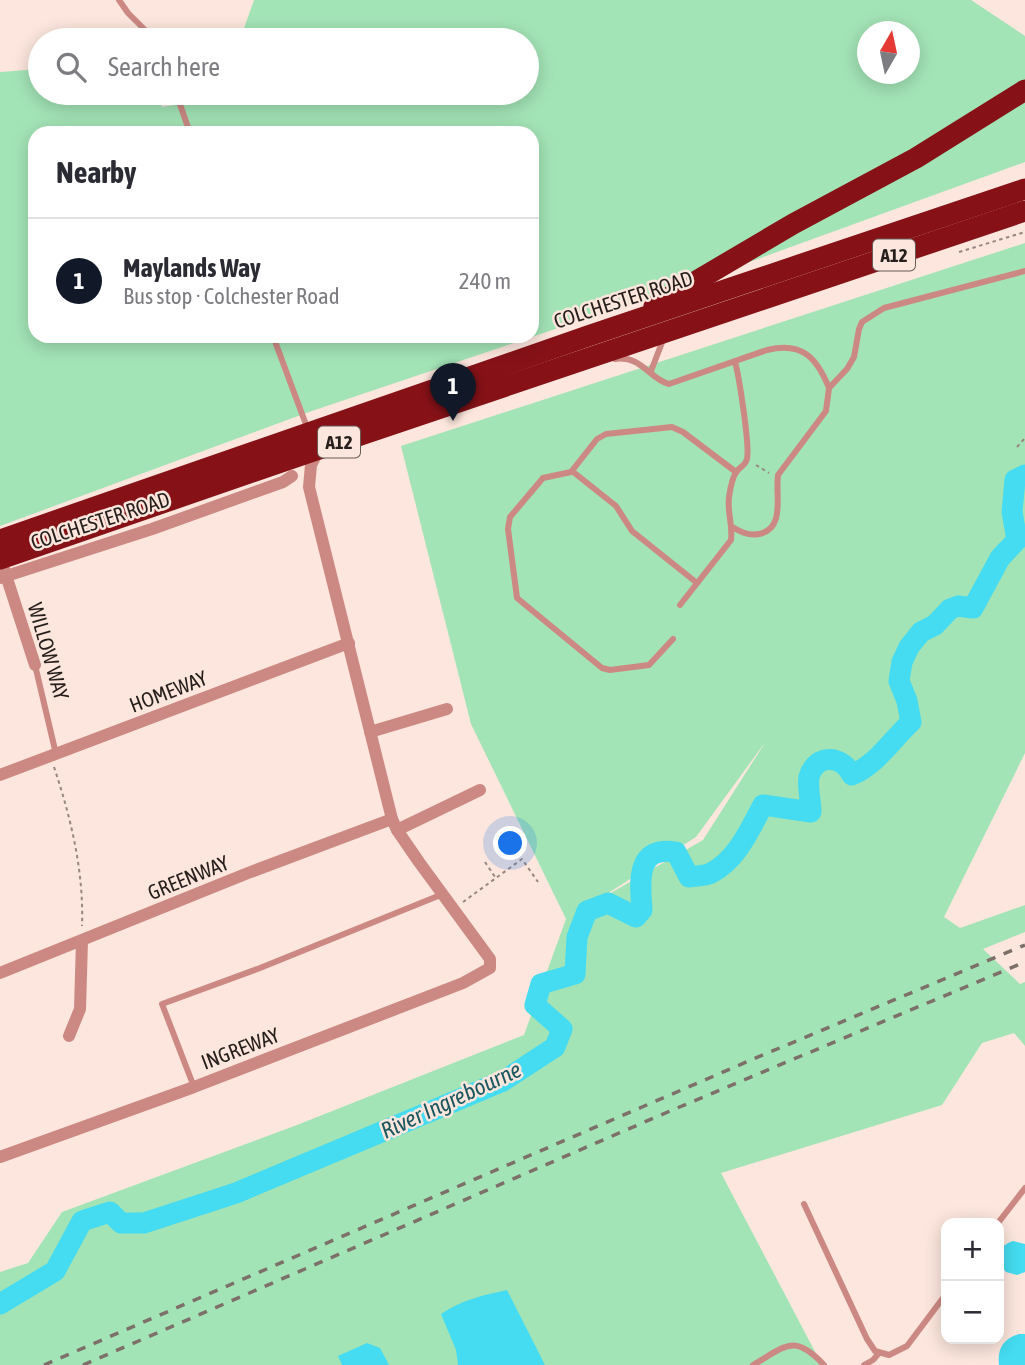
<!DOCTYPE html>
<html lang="en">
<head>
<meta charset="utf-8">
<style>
	:root { --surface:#fff; --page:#f2f2f3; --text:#2b2b33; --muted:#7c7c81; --line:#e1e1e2; --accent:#111827 }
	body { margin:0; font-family:"Asap Condensed",sans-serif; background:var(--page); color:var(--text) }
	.controls { position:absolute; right:21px; bottom:21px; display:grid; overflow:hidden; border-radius:14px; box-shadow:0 4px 18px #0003 }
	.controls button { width:63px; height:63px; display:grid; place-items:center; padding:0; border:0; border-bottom:2px solid var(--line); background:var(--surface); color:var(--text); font:35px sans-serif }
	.compass { position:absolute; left:857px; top:21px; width:63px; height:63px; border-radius:50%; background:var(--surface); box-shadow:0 4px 18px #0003; rotate:9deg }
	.you { position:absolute; left:511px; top:844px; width:24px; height:24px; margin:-18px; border:5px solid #fff; border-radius:50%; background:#1a73e8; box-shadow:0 0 0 10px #1a73e833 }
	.badge { display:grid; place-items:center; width:46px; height:46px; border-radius:50%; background:var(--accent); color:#fff; font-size:23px; font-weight:700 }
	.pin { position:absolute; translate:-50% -58px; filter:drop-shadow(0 2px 4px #0008) }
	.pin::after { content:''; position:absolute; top:37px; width:24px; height:21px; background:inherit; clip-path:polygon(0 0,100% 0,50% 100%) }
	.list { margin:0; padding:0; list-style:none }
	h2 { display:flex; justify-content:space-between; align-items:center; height:91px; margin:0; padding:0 28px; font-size:30px }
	h2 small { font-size:23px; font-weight:400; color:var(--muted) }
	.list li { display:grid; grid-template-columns:46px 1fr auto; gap:21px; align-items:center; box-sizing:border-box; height:126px; padding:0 28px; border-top:2px solid var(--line) }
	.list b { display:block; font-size:26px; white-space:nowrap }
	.list p { margin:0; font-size:23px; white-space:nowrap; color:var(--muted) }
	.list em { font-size:23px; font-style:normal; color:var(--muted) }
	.icon { flex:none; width:38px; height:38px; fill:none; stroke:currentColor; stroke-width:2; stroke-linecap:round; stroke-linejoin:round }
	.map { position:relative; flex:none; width:1025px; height:1365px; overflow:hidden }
	.search { position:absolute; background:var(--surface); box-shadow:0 4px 18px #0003; left:28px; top:28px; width:511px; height:77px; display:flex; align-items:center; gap:18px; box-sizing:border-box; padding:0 24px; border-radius:38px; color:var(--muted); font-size:26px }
	.panel { position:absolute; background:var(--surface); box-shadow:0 4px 18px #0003; left:28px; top:126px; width:511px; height:217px; border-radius:21px }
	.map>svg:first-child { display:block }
	.green { fill:#a3e4b6; fill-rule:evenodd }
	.water { fill:#45dbf0 }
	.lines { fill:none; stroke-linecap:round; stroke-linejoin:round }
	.river { stroke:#45dbf0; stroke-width:21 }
	.path { stroke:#978781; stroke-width:2; stroke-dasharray:3.5 3.5; stroke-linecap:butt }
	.lane { stroke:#cc8983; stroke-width:6 }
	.street { stroke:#cc8983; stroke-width:12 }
	.highway { stroke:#861218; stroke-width:21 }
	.rail { stroke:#7d706a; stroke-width:3.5; stroke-dasharray:9 9; stroke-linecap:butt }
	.labels { text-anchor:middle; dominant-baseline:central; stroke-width:5; stroke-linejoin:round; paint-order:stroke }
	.shield { fill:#fce6dd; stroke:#675b56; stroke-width:2 }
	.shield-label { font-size:19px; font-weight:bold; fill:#271f1c }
	.street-label { font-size:21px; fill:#271f1c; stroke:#fce6dd }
	.water-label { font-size:23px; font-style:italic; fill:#1a5760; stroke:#fce6dd }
</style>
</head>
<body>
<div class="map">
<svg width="1025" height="1365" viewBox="0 0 1025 1365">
	<rect width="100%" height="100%" fill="#fce6dd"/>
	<g class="green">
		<path d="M254,0H971L1025,36V162L686,285L309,412L0,526V72L40,69V93H155L162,107L243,93H527V40H250L244,28ZM867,32H909V74H867ZM35,133H532V336H35Z"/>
		<path d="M1025,243V753L944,917L960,928L1025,905V932L983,949L1020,984L1025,982V1046L1014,1033L982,1043L942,1105L721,1173L822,1365H0V1272L28,1263L62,1212L297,1125L524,1035L566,919L471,724L401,446ZM766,741L703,840L588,906L696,837Z"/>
	</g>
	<g class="water">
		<path d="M1013,1241L1025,1244V1272L1017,1275L1006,1272C994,1261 997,1246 1013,1241Z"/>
		<path d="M507,1290L545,1365H458L456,1350L441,1314C462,1300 483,1295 507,1290Z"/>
		<path d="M1019,1334H1025V1365H999C997,1349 1003,1339 1019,1334Z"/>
		<polygon points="367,1343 380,1348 389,1365 342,1365 338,1356"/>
	</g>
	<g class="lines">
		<path class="river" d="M0,1304L55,1271L82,1221L110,1212L121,1223H144L236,1193L503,1081L555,1047L562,1029L535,1005L541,984L575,974L577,937L587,911L608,903L636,917L642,910C640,883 635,845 676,852L689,877C696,876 705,876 711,873C737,860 750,829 763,805L811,812C811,801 807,787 809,777C816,753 842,755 852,775C877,764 891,741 911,722L907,701L899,681L902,662L909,647L921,632L935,625L950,609L958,606L973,608L1000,558L1017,540L1012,512L1015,480L1025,475"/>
		<g class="path">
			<polyline points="959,252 1025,232"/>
			<polyline points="1017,447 1025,438"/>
			<polyline points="756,465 769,473"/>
			<path d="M54,767C71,818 84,872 82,926"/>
			<polyline points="485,862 495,877"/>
			<polyline points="463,902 522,859 538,882"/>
		</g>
		<g class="lane">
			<polyline points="119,0 128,13 155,40"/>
			<polyline points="176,93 190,133"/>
			<polyline points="273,336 308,430"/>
			<path d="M615,359C642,355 649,379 669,384L767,350C802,341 817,358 829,388"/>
			<polyline points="651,371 663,340"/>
			<polyline points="572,471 616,506 632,531 697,583"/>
			<path d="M732,527C741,532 748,536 759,534C786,529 775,494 778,475L826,411L829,388L847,369L854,357L859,329L862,322L884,308L1025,271"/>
			<path d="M680,605L731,540C733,525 727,513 729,497C730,490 732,477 737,471C741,466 745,466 747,459C750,446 739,376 735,362"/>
			<polyline points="673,639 649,665 610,670 602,668 517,598 508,529 510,517 543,478 571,472 597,439 606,434 672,427 683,432 736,472"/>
			<polyline points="35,665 56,754"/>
			<polyline points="194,1087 162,1004 260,968 443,894"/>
			<polyline points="804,1204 867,1339 875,1351 889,1355 907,1346 946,1294"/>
			<polyline points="998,1223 1025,1188"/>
			<path d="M753,1365C786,1346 794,1333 824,1365"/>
			<polyline points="864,1365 873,1360 879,1353"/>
		</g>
		<g class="street">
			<polyline points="4,569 35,665"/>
			<polyline points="0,578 152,529 283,482 292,476"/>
			<polyline points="370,732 447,709"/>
			<polyline points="0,775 349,643"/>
			<polyline points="397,830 480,790"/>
			<polyline points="0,973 248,873 392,819"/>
			<polyline points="69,1036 80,1009 82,941"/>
			<polyline points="0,1157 194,1087 463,983 490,968 490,959 419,862 397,830 392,819 309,487 311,465 319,449"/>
		</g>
		<g class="highway">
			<polyline points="654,306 793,224 916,158 1025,90"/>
			<polyline points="0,540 588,336 1025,189"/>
			<polyline points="0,559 319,449 1025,211"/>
		</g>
		<g class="rail">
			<polyline points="44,1365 751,1060 1025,945"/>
			<polyline points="83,1365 670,1111 1025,962"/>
		</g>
	</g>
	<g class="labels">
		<g class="shield">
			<rect x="873" y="239.5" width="42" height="31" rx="5"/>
			<rect x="318" y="426.5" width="42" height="31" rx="5"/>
		</g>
		<g class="shield-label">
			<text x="894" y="255">A12</text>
			<text x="339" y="442">A12</text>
		</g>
		<g class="street-label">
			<text transform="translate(623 299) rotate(-18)">COLCHESTER ROAD</text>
			<text transform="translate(100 520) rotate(-18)">COLCHESTER ROAD</text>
			<text transform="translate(49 651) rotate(74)">WILLOW WAY</text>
			<text transform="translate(168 691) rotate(-21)">HOMEWAY</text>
			<text transform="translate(188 877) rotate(-22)">GREENWAY</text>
			<text transform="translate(240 1048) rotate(-21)">INGREWAY</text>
		</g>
		<g class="water-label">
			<text transform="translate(451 1100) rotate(-25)">River Ingrebourne</text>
		</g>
	</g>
</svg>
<div class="controls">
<button>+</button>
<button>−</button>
</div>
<svg class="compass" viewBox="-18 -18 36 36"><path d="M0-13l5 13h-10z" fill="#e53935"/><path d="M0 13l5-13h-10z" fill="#7c7c81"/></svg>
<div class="you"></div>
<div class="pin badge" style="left:453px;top:421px">1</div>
<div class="search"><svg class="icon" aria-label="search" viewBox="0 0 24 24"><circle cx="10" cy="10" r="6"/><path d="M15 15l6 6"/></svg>Search here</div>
<section class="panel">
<h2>Nearby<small></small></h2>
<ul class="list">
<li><span class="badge">1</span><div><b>Maylands Way</b><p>Bus stop · Colchester Road</p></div><em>240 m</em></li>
</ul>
</section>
</div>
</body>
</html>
